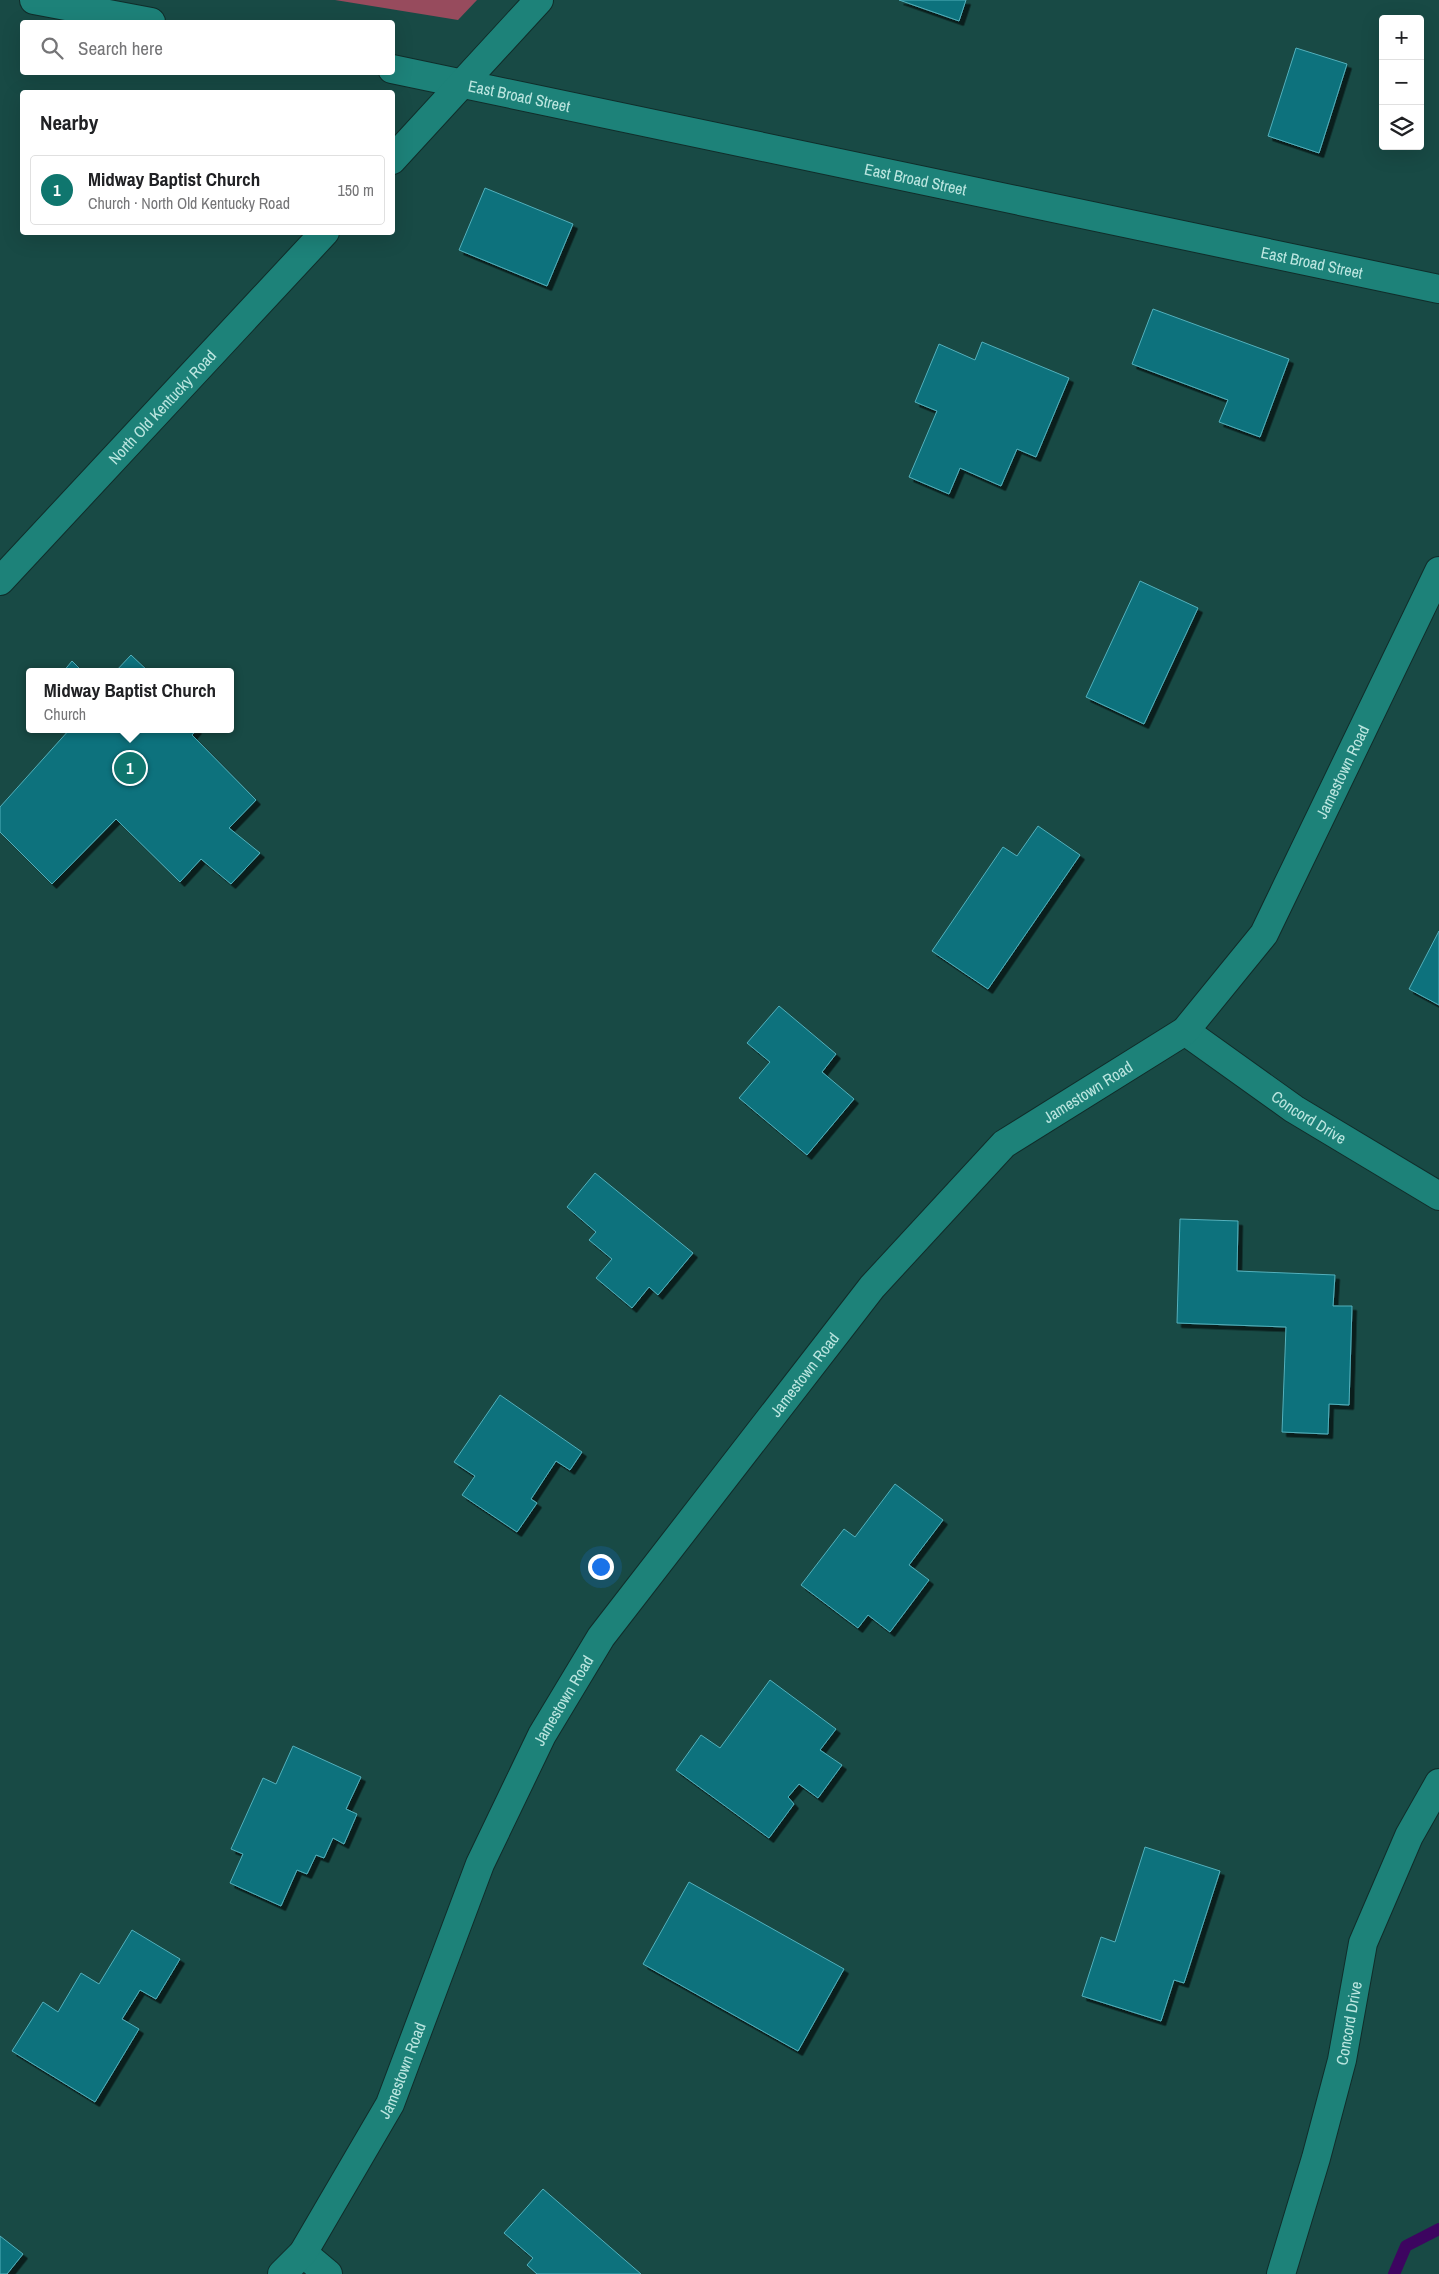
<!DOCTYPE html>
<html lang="en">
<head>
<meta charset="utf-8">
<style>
	:root { --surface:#fff; --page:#f6f6f6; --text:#202124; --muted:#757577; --line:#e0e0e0; --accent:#0f766e }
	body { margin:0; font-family:"Archivo Narrow",sans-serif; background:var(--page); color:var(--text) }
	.controls { position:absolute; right:15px; top:15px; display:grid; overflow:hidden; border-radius:5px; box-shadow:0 5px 20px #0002 }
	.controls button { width:45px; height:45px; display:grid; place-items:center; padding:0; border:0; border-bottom:1px solid var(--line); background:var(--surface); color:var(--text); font:25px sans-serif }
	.you { position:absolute; left:600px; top:1566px; width:18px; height:18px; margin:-12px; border:4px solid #fff; border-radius:50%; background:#1a73e8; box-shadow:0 0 0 8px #1a73e833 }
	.badge { display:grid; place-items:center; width:32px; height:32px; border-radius:50%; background:var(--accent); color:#fff; font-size:16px; font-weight:700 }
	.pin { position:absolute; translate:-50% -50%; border:2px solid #fff; box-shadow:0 1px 5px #0006 }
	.popup { position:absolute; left:26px; top:668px; width:208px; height:65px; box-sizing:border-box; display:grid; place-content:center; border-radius:5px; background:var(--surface); filter:drop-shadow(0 1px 4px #0005); font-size:16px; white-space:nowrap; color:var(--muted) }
	.popup b { font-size:19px; color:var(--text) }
	.popup::after { content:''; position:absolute; left:50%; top:100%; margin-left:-10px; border:10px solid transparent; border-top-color:var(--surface) }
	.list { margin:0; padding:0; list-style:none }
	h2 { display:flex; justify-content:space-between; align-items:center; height:65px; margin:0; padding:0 20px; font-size:21px }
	h2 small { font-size:16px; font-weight:400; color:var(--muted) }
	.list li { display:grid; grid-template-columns:32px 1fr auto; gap:15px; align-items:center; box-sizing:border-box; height:70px; margin:0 10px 10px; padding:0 10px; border:1px solid var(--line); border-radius:5px }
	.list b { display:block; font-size:19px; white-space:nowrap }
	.list p { margin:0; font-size:16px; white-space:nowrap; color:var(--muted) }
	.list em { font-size:16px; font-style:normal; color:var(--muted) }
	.icon { flex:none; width:28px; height:28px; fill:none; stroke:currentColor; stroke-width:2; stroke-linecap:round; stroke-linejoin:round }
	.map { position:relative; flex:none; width:1439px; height:2274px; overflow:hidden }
	.search { position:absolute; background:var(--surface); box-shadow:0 5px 20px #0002; left:20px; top:20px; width:375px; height:55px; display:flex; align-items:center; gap:12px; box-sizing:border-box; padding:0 18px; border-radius:5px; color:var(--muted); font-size:19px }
	.panel { position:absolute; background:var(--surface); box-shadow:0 5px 20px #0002; left:20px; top:90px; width:375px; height:145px; border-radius:5px }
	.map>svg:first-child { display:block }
	.green { fill:#974b5d }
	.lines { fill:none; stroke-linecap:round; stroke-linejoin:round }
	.stream { stroke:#3d0560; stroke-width:12 }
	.building { fill:#09727d; stroke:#54b0bc; filter:url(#shadow) }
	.minor-casing { stroke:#102d2a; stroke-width:30 }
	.tertiary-casing { stroke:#102d2a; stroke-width:30 }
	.minor { stroke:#1d8279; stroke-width:28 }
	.tertiary { stroke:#1d8279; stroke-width:28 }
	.labels { text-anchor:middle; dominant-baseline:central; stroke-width:4.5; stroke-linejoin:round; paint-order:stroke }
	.street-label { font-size:16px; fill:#bce6e0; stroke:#184a45 }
</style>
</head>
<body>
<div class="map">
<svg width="1439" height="2274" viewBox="0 0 1439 2274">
	<defs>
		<filter id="shadow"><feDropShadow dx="4.5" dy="4.5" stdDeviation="0" flood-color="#0009"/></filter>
	</defs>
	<rect width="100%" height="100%" fill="#184a45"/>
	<polygon class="green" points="335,0 477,0 458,20"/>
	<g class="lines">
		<polyline class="stream" points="1394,2274 1406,2246 1439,2229"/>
	</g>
	<g class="building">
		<polygon points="899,0 966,0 959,21"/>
		<polygon points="1296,48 1347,64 1319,153 1268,136"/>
		<polygon points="485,188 573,224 547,286 459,250"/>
		<polygon points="1153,309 1289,359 1260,437 1219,422 1228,400 1132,364"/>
		<polygon points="982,342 1069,378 1036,457 1017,449 1001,486 960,468 949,494 909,477 937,411 915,402 939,344 975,360"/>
		<polygon points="1140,581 1198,608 1144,724 1086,697"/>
		<polygon points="131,655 149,672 115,672"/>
		<polygon points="72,661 83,672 63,672"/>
		<polygon points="197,729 192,735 256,800 229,828 260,853 231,884 201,859 180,882 116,819 52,884 0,832 0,807 70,729"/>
		<polygon points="1038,826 1080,855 988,989 932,951 1003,847 1017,856"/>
		<polygon points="1439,931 1439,1005 1409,989"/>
		<polygon points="779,1006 836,1054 822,1072 854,1099 807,1155 739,1098 770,1062 747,1043"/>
		<polygon points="595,1173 693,1253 658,1295 649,1287 632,1308 596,1278 612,1259 589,1240 596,1232 567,1207"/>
		<polygon points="1180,1219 1238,1221 1237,1271 1335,1275 1333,1306 1352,1306 1349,1405 1329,1404 1328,1434 1282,1432 1286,1327 1177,1323"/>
		<polygon points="500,1395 582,1452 570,1470 556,1461 531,1499 537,1503 517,1532 462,1495 475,1476 454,1462"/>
		<polygon points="895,1484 943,1520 909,1565 929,1580 890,1632 868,1615 858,1628 801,1585 844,1529 855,1537"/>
		<polygon points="770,1680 836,1729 820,1750 842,1765 818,1798 799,1784 788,1797 794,1804 769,1838 676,1770 701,1735 720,1748"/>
		<polygon points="293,1746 361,1777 346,1809 357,1814 344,1844 333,1838 324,1858 316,1855 307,1874 297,1870 281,1906 230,1883 243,1854 231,1849 263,1778 276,1784"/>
		<polygon points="1145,1847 1220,1871 1184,1983 1174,1980 1161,2021 1082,1996 1101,1937 1115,1942"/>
		<polygon points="689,1882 844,1969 798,2051 643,1964"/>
		<polygon points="132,1930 180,1959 156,1999 140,1990 122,2019 139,2029 95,2102 12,2051 43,2002 58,2012 81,1973 99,1984"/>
		<polygon points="543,2189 641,2274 537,2274 527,2265 533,2258 504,2233"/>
		<polygon points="0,2236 23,2254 7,2274 0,2274"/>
	</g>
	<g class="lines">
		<g class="minor-casing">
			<g id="minor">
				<path id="s1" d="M1185,1031L1294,1109L1439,1196"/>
				<polyline points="303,2253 328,2274"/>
				<path id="s2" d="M282,2274L303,2253L390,2104L480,1864L542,1735L601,1637L872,1287L1004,1144L1185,1031L1264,934L1439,571"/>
				<path id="s3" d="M1281,2274L1316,2158L1342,2060L1363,1943L1409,1836L1439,1783"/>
			</g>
		</g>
		<g class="tertiary-casing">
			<g id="tertiary">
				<polyline points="34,0 151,22"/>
				<path id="s4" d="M392,69L1439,289"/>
				<polyline points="392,160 539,0"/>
				<path id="s5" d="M0,581L325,232"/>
			</g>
		</g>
		<use href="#minor" class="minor"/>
		<use href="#tertiary" class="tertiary"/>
	</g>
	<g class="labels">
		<g class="street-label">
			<text stroke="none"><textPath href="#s4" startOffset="130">East Broad Street</textPath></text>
			<text stroke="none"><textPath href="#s4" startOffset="535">East Broad Street</textPath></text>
			<text stroke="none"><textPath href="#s4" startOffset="940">East Broad Street</textPath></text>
			<text stroke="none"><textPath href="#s5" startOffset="238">North Old Kentucky Road</textPath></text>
			<text stroke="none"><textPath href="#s2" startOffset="1872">Jamestown Road</textPath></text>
			<text stroke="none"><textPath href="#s2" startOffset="1452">Jamestown Road</textPath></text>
			<text stroke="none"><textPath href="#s1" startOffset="151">Concord Drive</textPath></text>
			<text stroke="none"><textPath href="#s2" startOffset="1048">Jamestown Road</textPath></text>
			<text stroke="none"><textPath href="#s2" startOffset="642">Jamestown Road</textPath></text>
			<text stroke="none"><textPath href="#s3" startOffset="260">Concord Drive</textPath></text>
			<text stroke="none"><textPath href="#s2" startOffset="238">Jamestown Road</textPath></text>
		</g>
	</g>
</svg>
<div class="controls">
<button>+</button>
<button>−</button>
<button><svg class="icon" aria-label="layers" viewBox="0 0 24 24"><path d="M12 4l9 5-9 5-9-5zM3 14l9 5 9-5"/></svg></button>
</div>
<div class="you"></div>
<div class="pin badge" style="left:130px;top:768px">1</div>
<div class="popup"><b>Midway Baptist Church</b>Church</div>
<div class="search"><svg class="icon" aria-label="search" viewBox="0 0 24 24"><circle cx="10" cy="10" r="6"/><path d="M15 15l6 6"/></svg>Search here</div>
<section class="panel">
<h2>Nearby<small></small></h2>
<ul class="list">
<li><span class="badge">1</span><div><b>Midway Baptist Church</b><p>Church · North Old Kentucky Road</p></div><em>150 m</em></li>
</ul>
</section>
</div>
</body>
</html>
